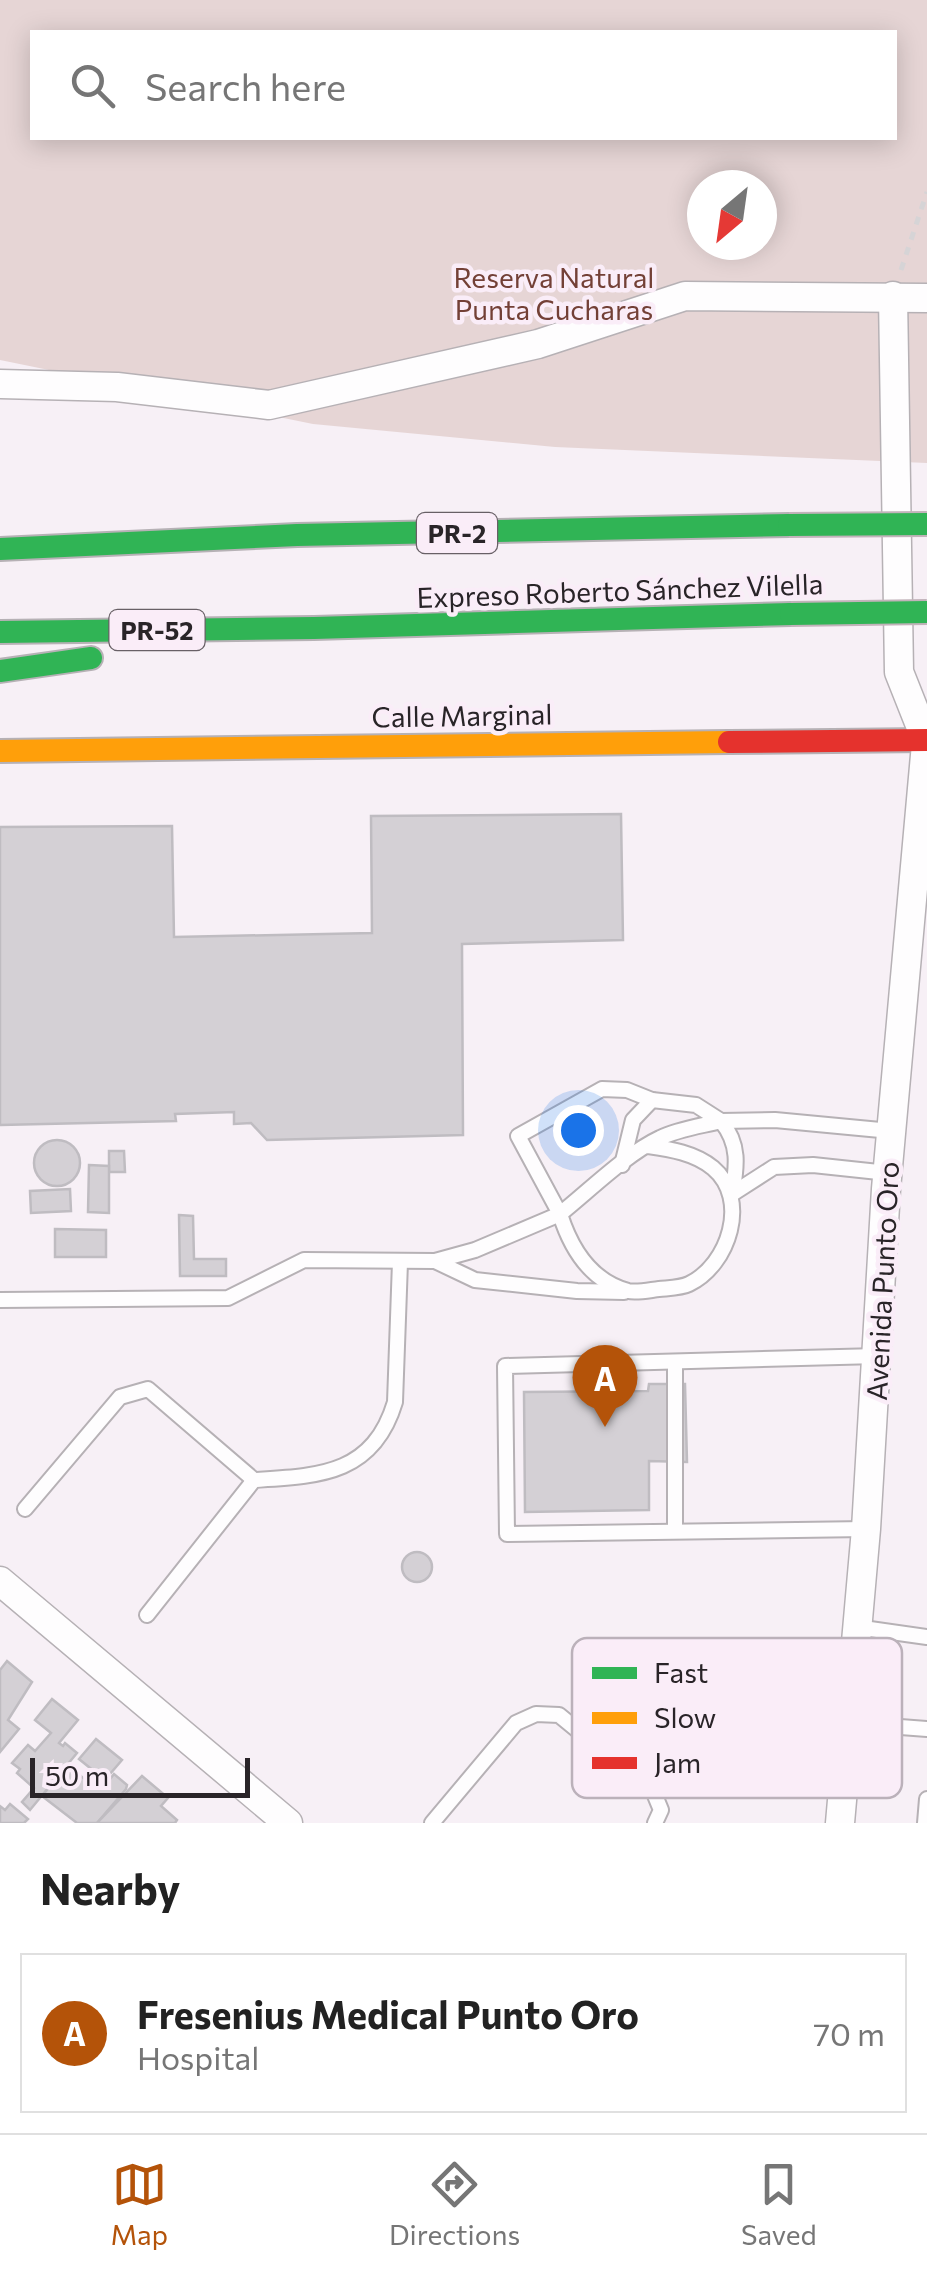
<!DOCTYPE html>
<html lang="en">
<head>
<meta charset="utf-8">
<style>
	:root { --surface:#fff; --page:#f6f6f6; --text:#222; --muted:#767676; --line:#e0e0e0; --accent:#b45309 }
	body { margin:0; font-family:Commissioner,sans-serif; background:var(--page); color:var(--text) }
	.compass { position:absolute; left:687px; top:170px; width:90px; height:90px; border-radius:50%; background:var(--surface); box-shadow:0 5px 25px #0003; rotate:209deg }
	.scale { position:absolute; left:30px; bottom:25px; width:220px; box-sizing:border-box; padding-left:10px; border:5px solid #292428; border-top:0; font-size:28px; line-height:35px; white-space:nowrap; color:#292428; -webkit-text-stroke:8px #faedf8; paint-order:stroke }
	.you { position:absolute; left:578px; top:1130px; width:35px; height:35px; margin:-25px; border:8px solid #fff; border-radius:50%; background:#1a73e8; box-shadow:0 0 0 15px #1a73e833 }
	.badge { display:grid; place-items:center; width:65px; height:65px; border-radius:50%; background:var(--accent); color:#fff; font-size:32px; font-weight:700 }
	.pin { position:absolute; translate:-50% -82px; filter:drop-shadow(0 2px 5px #0008) }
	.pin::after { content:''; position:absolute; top:52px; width:35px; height:30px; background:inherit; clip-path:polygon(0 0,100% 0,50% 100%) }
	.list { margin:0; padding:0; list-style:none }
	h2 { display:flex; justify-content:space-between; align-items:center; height:130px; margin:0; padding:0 40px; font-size:42px }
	h2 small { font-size:32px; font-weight:400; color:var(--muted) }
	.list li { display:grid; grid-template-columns:65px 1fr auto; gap:30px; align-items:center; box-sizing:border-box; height:160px; margin:0 20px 20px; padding:0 20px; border:2px solid var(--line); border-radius:0px }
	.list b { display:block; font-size:38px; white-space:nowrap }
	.list p { margin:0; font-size:32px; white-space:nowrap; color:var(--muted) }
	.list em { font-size:32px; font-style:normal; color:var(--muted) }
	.icon { flex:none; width:55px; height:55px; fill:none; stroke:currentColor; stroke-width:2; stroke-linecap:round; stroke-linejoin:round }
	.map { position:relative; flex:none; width:927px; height:1823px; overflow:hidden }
	.search { position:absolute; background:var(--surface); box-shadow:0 5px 25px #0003; left:30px; right:30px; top:30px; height:110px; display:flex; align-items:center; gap:25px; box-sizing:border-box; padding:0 35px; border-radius:0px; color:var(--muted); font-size:38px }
	.sheet { height:310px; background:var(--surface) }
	nav { display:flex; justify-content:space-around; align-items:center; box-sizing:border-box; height:140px; border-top:2px solid var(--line); background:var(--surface); font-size:28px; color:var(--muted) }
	nav a { display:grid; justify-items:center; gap:5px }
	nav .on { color:var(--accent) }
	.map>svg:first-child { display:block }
	.green { fill:#e6d5d5; fill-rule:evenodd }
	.building { fill:#d4d0d5; stroke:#bfbcc1; stroke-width:2.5 }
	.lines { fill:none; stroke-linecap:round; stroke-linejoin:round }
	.lane-casing { stroke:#b6b1b5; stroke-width:18 }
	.street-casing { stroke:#b6b1b5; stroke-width:31 }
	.fast-casing { stroke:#b6b1b5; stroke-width:26 }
	.slow-casing { stroke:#b6b1b5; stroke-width:26 }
	.jam-casing { stroke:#b6b1b5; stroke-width:26 }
	.path { stroke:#d6d4d6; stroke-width:5; stroke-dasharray:8 8; stroke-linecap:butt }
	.lane { stroke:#fefdfe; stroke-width:14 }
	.street { stroke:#fefdfe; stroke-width:28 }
	.fast { stroke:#30b455; stroke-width:22 }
	.slow { stroke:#ff9f0a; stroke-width:22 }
	.jam { stroke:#e5322d; stroke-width:22 }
	.fast-bridge-casing { stroke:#c2b3ba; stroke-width:26; stroke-linecap:butt }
	.fast-bridge { stroke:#30b455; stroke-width:22 }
	.labels { text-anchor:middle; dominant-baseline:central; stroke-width:9; stroke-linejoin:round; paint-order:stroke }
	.shield { fill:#faedf8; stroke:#686066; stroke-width:2.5 }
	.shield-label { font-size:25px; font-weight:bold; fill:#292428 }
	.park-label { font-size:28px; fill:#734036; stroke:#faedf8 }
	.street-label { font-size:28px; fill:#292428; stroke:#faedf8 }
	.key { fill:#faedf8; stroke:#bbb1ba; stroke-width:2.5 }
	.key-label { font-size:28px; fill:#292428 }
</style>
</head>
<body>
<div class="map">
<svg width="927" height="1823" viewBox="0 0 927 1823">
	<rect width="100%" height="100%" fill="#f7f0f6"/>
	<path class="green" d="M0,0H927V463L555,447L313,424L0,360ZM32,32H894V138H32ZM702,185H762V245H702Z"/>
	<g class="building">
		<polygon points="621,814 623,940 462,944 463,1135 267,1140 251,1123 234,1124 234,1112 175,1114 176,1121 0,1125 0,827 172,826 174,937 372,933 371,816"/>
		<circle cx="57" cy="1163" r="23"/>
		<polygon points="109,1151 124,1151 125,1172 109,1172"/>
		<polygon points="89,1165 109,1166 109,1213 88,1212"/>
		<polygon points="70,1189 71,1211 31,1213 30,1191"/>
		<polygon points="179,1215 193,1216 194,1259 226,1259 226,1276 180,1276"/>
		<polygon points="55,1229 106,1230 106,1257 55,1257"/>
		<polygon points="649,1384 685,1384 687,1462 649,1461 649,1510 525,1512 524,1392 648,1391"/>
		<circle cx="417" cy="1567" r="15"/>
		<polygon points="7,1661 32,1682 8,1720 19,1729 0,1752 0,1670"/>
		<polygon points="52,1699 78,1720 59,1743 63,1746 65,1743 77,1753 30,1810 22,1802 34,1788 17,1773 20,1769 12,1763 28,1745 35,1751 51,1733 35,1720"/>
		<polygon points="96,1739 122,1760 104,1781 107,1783 114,1774 127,1785 126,1789 97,1823 77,1823 42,1796 67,1765 87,1781 95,1772 79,1759"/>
		<polygon points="142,1776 168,1798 161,1806 177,1820 175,1823 97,1823"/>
		<polygon points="10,1804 28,1819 24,1823 0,1823 0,1806 5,1810"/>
	</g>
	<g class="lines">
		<g class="lane-casing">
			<g id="lane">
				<path d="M648,1146C670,1149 695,1153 713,1168C750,1199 729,1265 689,1284C681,1288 668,1288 659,1289C650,1290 637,1293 628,1291C591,1281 571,1249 560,1214C590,1190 626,1154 660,1138C678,1129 701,1126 721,1121C740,1144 737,1166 732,1195"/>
				<polyline points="622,1165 633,1120 652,1100"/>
				<polyline points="732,1194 774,1167 813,1165 888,1173"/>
				<polyline points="435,1261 475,1280 577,1291 624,1292"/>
				<polyline points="0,1300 228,1298 304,1260 435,1261 475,1250 560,1214 518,1136 602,1089 627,1090 652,1100 696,1105 721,1121 775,1120 891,1131"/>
				<polyline points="25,1509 120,1397 148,1389 254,1480"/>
				<polyline points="866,1529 507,1534 505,1366 878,1356"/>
				<polyline points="675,1531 675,1362"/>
				<path d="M147,1615L254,1480C319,1476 373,1475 395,1402L400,1262"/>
				<polyline points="856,1627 927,1637"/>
				<polyline points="848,1723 927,1729"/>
				<polyline points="432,1823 516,1723 536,1714 559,1715 654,1793 661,1810 655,1823"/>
				<polyline points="925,1823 927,1799"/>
			</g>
		</g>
		<g class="street-casing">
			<g id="street">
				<polyline points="893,296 899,672 926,740"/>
				<polyline points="0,384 117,387 269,405 538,344 685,296 927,298"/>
				<polyline points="0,1581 288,1823"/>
				<polyline points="840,1823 866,1529 886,1189 927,733"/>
			</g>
		</g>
		<g class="fast-casing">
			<g id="fast">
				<polyline points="0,549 297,535 789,525"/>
				<polyline points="0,632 314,628 791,614"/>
				<polyline points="0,671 91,658"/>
			</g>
		</g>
		<g class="slow-casing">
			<polyline id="slow" points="0,751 729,742"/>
		</g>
		<g class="jam-casing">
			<polyline id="jam" points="729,742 927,740"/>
		</g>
		<polyline class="path" points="901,270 927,192"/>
		<use href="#lane" class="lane"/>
		<use href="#street" class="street"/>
		<use href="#fast" class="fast"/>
		<use href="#slow" class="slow"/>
		<use href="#jam" class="jam"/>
		<g class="fast-bridge-casing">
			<g id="fast-bridge">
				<polyline points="789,525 927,524"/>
				<polyline points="791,614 927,612"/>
			</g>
		</g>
		<use href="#fast-bridge" class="fast-bridge"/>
	</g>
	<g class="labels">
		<g class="shield">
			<rect x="417" y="513" width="80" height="40" rx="8"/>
			<rect x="109.5" y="610" width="95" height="40" rx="8"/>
		</g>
		<g class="shield-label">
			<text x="457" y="533">PR-2</text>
			<text x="157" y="630">PR-52</text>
		</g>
		<g class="park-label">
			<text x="554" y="277">Reserva Natural<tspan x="554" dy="32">Punta Cucharas</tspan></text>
		</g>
		<g class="street-label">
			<text transform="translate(620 590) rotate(-2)">Expreso Roberto Sánchez Vilella</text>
			<text transform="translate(462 715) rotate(-1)">Calle Marginal</text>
			<text transform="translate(882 1281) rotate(-87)">Avenida Punto Oro</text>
		</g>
	</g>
	<rect x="572" y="1638" width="330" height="160" rx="15" class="key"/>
	<rect x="592" y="1667" width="45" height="12" fill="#30b455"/>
	<rect x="592" y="1712" width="45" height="12" fill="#ff9f0a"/>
	<rect x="592" y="1757" width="45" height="12" fill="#e5322d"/>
	<g class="key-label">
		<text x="654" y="1683">Fast</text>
		<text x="654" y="1728">Slow</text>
		<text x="654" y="1773">Jam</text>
	</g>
</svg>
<svg class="compass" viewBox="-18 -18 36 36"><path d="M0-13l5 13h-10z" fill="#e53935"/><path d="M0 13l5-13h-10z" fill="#767676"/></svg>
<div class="scale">50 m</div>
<div class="you"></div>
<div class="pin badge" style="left:605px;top:1427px">A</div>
<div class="search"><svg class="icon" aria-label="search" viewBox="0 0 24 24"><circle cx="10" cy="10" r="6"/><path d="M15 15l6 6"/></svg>Search here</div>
</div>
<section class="sheet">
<h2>Nearby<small></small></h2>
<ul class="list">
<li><span class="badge">A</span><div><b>Fresenius Medical Punto Oro</b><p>Hospital</p></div><em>70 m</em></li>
</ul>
</section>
<nav>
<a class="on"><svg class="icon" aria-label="map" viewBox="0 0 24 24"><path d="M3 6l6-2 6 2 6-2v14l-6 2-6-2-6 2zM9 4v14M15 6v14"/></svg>Map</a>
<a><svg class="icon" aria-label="directions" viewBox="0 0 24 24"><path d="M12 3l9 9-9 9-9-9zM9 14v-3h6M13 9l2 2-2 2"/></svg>Directions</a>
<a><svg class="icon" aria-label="saved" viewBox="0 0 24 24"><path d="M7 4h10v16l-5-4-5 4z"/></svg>Saved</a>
</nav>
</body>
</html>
